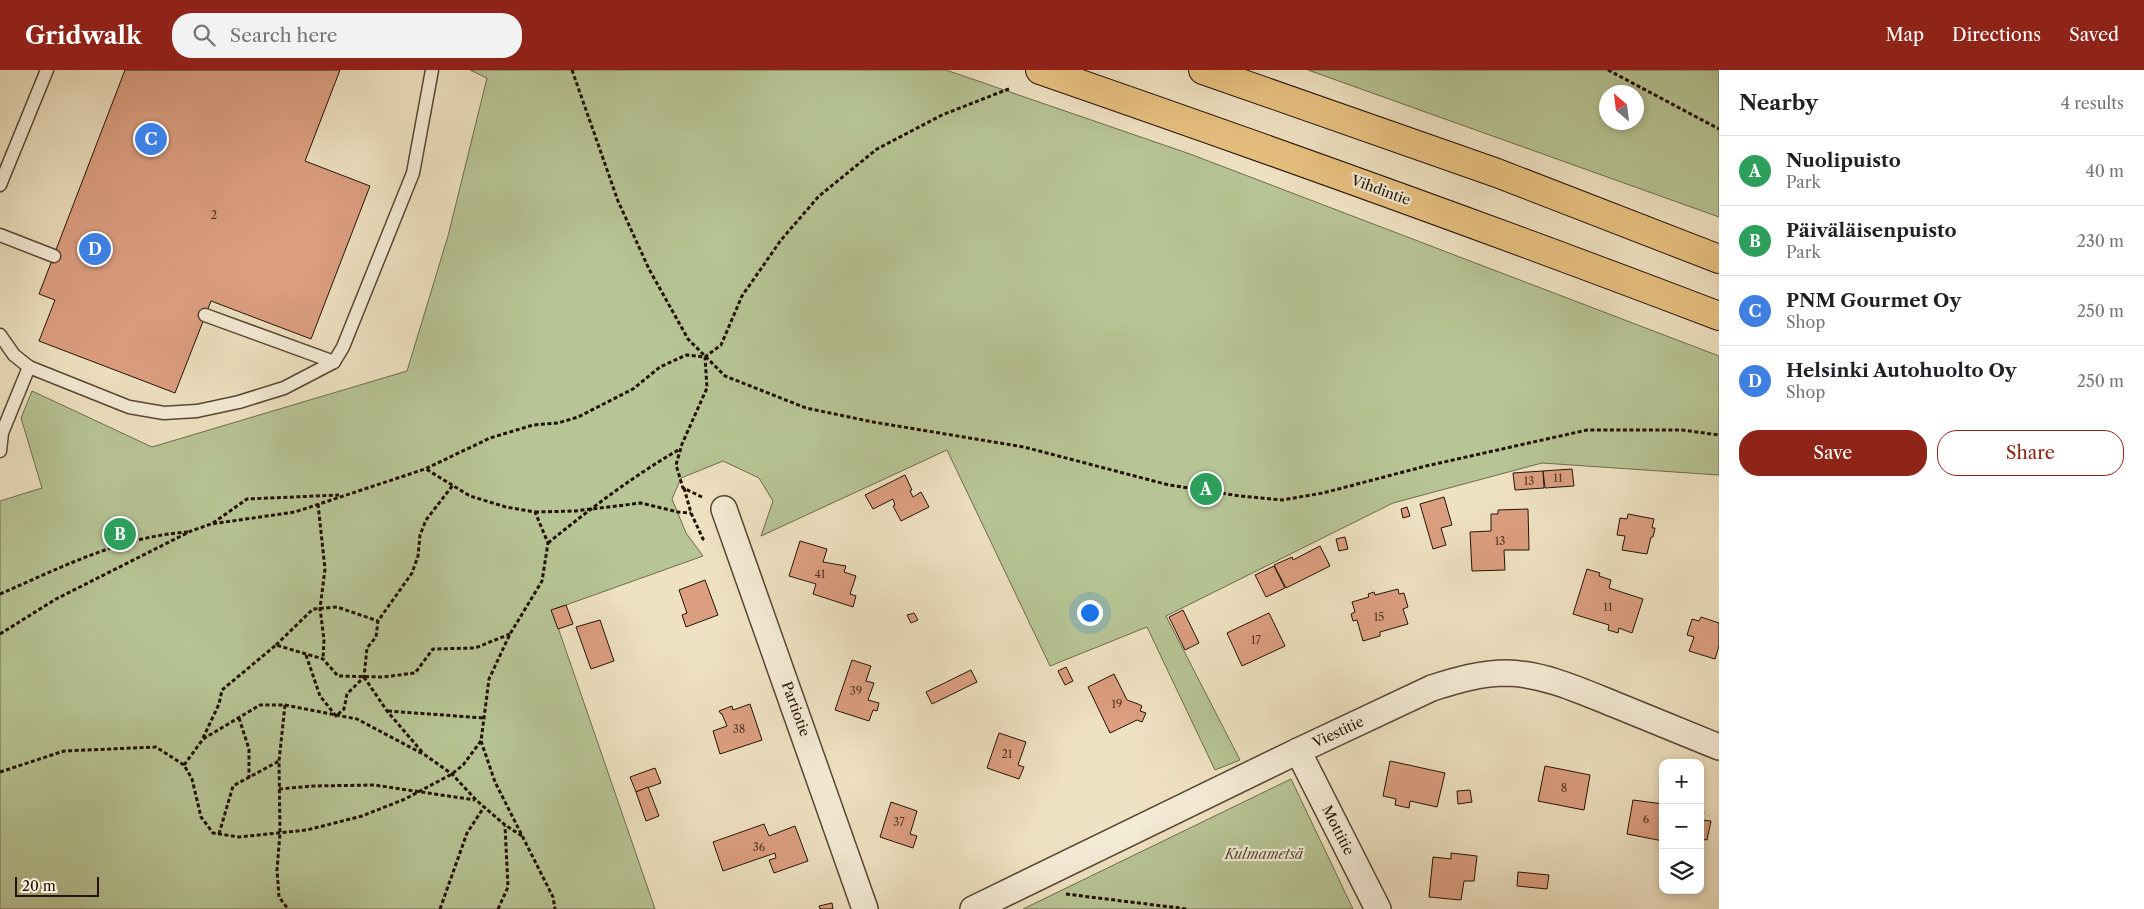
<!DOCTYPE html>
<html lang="en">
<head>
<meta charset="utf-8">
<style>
	:root { --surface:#fff; --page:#f2f2f2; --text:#202124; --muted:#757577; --line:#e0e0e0; --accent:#8f2418 }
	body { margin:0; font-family:"Libre Caslon Text",serif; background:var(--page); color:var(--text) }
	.controls { position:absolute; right:15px; bottom:15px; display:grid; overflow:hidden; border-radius:10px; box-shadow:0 2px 8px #0003 }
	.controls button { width:45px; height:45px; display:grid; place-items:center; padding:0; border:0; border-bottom:1px solid var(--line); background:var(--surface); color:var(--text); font:25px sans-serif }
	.compass { position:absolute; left:1599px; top:15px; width:45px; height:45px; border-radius:50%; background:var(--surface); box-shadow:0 2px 8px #0003; rotate:332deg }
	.scale { position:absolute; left:15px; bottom:12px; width:84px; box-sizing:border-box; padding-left:5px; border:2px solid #241205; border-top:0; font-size:14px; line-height:18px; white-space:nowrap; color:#241205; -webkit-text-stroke:4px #f5ecd7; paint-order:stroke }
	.you { position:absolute; left:1089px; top:542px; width:18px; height:18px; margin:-12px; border:4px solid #fff; border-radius:50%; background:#1a73e8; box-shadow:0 0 0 8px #1a73e833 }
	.badge { display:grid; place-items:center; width:32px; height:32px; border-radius:50%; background:var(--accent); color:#fff; font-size:16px; font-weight:700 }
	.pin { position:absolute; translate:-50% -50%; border:2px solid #fff; box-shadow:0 1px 5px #0006 }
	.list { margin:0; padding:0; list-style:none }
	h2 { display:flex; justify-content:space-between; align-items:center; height:65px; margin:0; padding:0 20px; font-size:21px }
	h2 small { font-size:16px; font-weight:400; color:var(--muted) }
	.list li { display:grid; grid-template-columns:32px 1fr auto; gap:15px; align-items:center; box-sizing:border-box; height:70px; padding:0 20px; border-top:1px solid var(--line) }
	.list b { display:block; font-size:19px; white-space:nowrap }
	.list p { margin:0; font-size:16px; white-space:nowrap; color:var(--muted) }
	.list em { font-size:16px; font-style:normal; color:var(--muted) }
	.actions { display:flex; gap:10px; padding:15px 20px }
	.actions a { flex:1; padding:11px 0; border:1px solid var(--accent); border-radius:20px; text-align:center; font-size:18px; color:var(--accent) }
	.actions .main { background:var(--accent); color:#fff }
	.icon { flex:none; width:28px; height:28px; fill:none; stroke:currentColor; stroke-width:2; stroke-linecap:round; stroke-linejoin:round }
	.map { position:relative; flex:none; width:1719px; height:839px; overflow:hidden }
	header { display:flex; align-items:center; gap:30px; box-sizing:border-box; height:70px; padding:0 25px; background:var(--accent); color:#fff }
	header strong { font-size:24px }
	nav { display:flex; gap:28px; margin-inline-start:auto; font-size:18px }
	.search { width:350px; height:45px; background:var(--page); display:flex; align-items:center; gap:12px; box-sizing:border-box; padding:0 18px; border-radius:20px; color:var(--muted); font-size:19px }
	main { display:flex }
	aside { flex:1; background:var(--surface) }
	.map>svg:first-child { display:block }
	.green { fill:#b7c495; stroke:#6e6b4d; fill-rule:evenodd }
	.building { fill:#dc9f81; stroke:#241205 }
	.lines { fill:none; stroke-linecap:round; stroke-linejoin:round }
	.lane-casing { stroke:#574634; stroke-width:15 }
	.street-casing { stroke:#574634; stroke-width:28 }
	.primary-casing { stroke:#241205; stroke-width:30 }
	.path { stroke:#241205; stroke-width:3; stroke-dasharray:4 2.5; stroke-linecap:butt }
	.lane { stroke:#f5ecd7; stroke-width:12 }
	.street { stroke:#f5ecd7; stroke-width:25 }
	.primary { stroke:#e8c181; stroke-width:28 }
	.labels { text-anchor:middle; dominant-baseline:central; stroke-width:4.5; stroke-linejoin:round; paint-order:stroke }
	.number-label { font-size:11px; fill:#523524 }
	.street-label { font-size:14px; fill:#241205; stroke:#f5ecd7 }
	.park-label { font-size:14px; font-style:italic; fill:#575037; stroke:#f5ecd7 }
</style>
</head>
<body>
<header>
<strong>Gridwalk</strong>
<div class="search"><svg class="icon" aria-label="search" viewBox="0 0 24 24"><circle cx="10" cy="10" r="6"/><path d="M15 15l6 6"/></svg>Search here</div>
<nav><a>Map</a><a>Directions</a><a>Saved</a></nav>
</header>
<main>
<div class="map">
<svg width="1719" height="839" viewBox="0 0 1719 839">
	<rect width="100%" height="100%" fill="#efe2c2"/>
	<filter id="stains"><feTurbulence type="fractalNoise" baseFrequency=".004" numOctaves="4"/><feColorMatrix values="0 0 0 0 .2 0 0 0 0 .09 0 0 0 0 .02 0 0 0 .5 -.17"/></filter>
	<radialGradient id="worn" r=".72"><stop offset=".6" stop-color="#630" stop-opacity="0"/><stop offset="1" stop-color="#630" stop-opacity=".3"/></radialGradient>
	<g class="green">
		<polygon points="470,0 946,0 1190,84 1719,286 1719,405 1542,393 1393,433 1166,546 1240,690 1215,700 1147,557 1050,596 947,380 761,466 773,431 759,408 723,391 681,408 672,429 686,463 703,486 552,540 655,839 0,839 0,431 42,418 21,348 32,321 152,377 407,301 448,166 487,8"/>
		<path d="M1308,0H1719V147ZM1636,22V52H1606V22Z"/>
		<polygon points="1291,709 1353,839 1023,839"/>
	</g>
	<g class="building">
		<polygon points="125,0 340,0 305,91 370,116 311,269 211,231 175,323 39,271 55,230 39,224"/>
		<polygon points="1572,399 1574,416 1545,418 1543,401"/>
		<polygon points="1543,401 1544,418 1515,420 1513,403"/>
		<polygon points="905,405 912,420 910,421 913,427 921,422 929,437 901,451 893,436 895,435 893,429 873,439 865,425"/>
		<polygon points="1444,427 1452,455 1441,458 1446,475 1433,479 1420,434"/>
		<polygon points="1407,437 1410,446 1403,448 1401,439"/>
		<polygon points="1528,439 1529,480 1504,480 1505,500 1472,501 1470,462 1491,461 1491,444 1498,444 1498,440"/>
		<polygon points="1628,444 1654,449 1652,458 1655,458 1653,467 1651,467 1647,484 1622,480 1625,466 1617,465 1620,448 1627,449"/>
		<polygon points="1345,467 1348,479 1339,481 1336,469"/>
		<polygon points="800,471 827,479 823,492 846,496 844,502 856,506 850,524 856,526 853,537 813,524 816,514 789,506"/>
		<polygon points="1320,476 1330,496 1286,518 1274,495 1292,487 1293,490"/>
		<polygon points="1274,496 1285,518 1266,527 1255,505"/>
		<polygon points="1587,499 1600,503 1599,506 1611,510 1609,518 1643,529 1632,563 1619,558 1618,563 1608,560 1609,555 1573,544"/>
		<polygon points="705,510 718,545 686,557 682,545 687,543 679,520"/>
		<polygon points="1398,519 1399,524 1404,523 1408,537 1403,539 1408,554 1380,562 1380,566 1363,571 1357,550 1353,551 1351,544 1355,542 1352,532 1369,527 1368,524 1374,522 1375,525"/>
		<polygon points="566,535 573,554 558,559 551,540"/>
		<polygon points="1183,540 1199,573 1185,580 1169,547"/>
		<polygon points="914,543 918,550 911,553 907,545"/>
		<polygon points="1269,543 1285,576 1242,596 1227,563"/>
		<polygon points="1701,547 1719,553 1719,576 1715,589 1689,581 1694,567 1687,565 1692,549 1699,551"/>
		<polygon points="600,550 614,591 591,599 576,557"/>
		<polygon points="852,590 871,596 866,611 874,613 868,630 879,633 877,641 873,640 869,651 835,640"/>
		<polygon points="1066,597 1073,611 1065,615 1058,601"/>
		<polygon points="971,600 977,612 932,634 926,622"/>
		<polygon points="1114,604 1127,630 1138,634 1142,636 1140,641 1146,643 1142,652 1137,650 1110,663 1088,617"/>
		<polygon points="750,634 762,670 720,684 713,661 727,656 722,644 721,644 719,641 732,636 733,640"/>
		<polygon points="999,663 1026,672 1018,695 1024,697 1019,709 987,698"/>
		<polygon points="1390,691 1445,703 1437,737 1410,731 1409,738 1395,735 1396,729 1383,726"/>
		<polygon points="1545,696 1590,705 1584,740 1538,731"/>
		<polygon points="655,698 661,713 636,722 630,707"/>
		<polygon points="648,717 659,746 646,751 636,722"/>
		<polygon points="1470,720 1472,732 1458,734 1457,721"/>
		<polygon points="1633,730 1663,734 1663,771 1627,764"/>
		<polygon points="891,732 917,741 910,764 917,766 913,778 880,767"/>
		<polygon points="1700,741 1704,742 1702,750 1711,751 1707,770 1700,769"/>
		<polygon points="764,754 769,766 795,756 808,791 774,803 769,790 776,788 775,783 723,801 713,772"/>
		<polygon points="1451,783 1477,786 1474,811 1464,811 1461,830 1429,827 1433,787 1451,789"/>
		<polygon points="1518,802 1549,805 1547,819 1517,816"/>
		<polygon points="832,833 833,839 820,839 819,836"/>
	</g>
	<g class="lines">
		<g class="lane-casing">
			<g id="lane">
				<polyline points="0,115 47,0"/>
				<polyline points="0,165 54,186"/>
				<polyline points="205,245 334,292"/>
				<polyline points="0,265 14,285 29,297 129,337 164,343 197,341 239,332 284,318 334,292 343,277 413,103 432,0"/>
				<polyline points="0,381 2,363 29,297"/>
			</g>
		</g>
		<g class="street-casing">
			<g id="street">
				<polyline points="724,439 865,839"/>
				<polyline points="1298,681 1378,839"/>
				<path d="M973,839L1298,681L1432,618C1457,610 1481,603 1507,603C1545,604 1581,621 1616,635C1650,649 1685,663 1719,677"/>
			</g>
		</g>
		<g class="primary-casing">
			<g id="primary">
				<path d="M1040,0C1268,79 1494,160 1719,246"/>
				<polyline points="1203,0 1497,103 1719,189"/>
			</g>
		</g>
		<g class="path">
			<polyline points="572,0 618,131 649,199 688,269 725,306 806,338 873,352 1024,377 1169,415 1240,426 1282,430 1323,423 1426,396 1587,360 1682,360 1719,365"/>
			<polyline points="1608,0 1719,59"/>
			<polyline points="684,418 691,443 703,469 706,471"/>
			<polyline points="702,427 683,418 676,395 682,374 707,318 705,287"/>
			<polyline points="318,434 325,499 320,538 324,570 323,589"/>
			<polyline points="535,442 575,441 641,433 678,442 691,443"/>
			<polyline points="213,453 247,429 339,425"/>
			<path d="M548,473C590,439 633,406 680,379"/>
			<path d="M0,524C60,498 122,466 188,462"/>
			<polyline points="0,564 56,529 191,461 211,454 295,442 425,399 490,368 533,355 558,353 578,347 633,319 660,297 686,285 705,287 721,275 742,226 781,170 819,126 877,79 942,45 1011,18"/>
			<polyline points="276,575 313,539 337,537 378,551"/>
			<polyline points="306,585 320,626 336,646 344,639 347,624 364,607 367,578 376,567 378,551 412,503 418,486 420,465 426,450 453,415"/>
			<polyline points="364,607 387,641 423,683"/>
			<polyline points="285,635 279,691 280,763 277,800 279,827 288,839"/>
			<polyline points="388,641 484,648"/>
			<polyline points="239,648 249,679 249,708"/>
			<polyline points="203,668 219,634 222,620 276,575 323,589 338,606 382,607 415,603 433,579 475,578 510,564"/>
			<polyline points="481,671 495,712 553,827 555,839"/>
			<polyline points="184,695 203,669 260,635 285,635 357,649 425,685 452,704 476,730 505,755 522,766"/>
			<polyline points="0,702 64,681 156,677 184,695 192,709 201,747 213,763 239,767 307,760 362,746 405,729 452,704 463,695 481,671 489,609 510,564 542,511 548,473 535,442 506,437 470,426 426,399"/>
			<polyline points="279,719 313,716 374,715 475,730"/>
			<polyline points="219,764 233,716 279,691"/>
			<polyline points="1066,824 1187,839"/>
			<polyline points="440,839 467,763 484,737"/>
			<polyline points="498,839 508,817 505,756"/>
		</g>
		<use href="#lane" class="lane"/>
		<use href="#street" class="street"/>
		<use href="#primary" class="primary"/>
	</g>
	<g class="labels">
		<g class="number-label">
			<text x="214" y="145">2</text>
			<text x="1558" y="408">11</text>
			<text x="1529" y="411">13</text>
			<text x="1500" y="471">13</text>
			<text x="820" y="504">41</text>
			<text x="1608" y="537">11</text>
			<text x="1379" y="547">15</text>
			<text x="1256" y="570">17</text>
			<text x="856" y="621">39</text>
			<text x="1117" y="634">19</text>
			<text x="739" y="659">38</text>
			<text x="1007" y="684">21</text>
			<text x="1564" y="718">8</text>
			<text x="1646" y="749">6</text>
			<text x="899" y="752">37</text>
			<text x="759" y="777">36</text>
		</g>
		<g class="street-label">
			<text transform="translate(1381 120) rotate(20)">Vihdintie</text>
			<text transform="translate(796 639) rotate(70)">Partiotie</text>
			<text transform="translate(1338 662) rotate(-25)">Viestitie</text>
			<text transform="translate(1338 760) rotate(63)">Mottitie</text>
		</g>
		<g class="park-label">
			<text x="1264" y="784">Kulmametsä</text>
		</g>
	</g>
	<rect width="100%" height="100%" filter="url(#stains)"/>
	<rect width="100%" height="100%" fill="url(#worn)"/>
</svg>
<div class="controls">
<button>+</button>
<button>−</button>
<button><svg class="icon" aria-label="layers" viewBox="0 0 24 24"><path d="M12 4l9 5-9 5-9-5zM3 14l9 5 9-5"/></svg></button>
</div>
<svg class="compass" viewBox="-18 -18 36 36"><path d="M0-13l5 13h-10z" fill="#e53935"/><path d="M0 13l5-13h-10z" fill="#757577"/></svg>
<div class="scale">20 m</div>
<div class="you"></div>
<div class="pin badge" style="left:1206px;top:419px;background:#2e9e5b">A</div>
<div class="pin badge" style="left:120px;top:464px;background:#2e9e5b">B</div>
<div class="pin badge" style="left:151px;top:69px;background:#3f7fe0">C</div>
<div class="pin badge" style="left:95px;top:179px;background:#3f7fe0">D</div>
</div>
<aside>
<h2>Nearby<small>4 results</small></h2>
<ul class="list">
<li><span class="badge" style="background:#2e9e5b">A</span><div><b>Nuolipuisto</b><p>Park</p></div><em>40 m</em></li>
<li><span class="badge" style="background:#2e9e5b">B</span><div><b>Päiväläisenpuisto</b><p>Park</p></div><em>230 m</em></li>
<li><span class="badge" style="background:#3f7fe0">C</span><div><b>PNM Gourmet Oy</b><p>Shop</p></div><em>250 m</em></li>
<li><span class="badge" style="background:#3f7fe0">D</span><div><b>Helsinki Autohuolto Oy</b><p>Shop</p></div><em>250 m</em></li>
</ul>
<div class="actions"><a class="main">Save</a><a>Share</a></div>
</aside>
</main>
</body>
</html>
